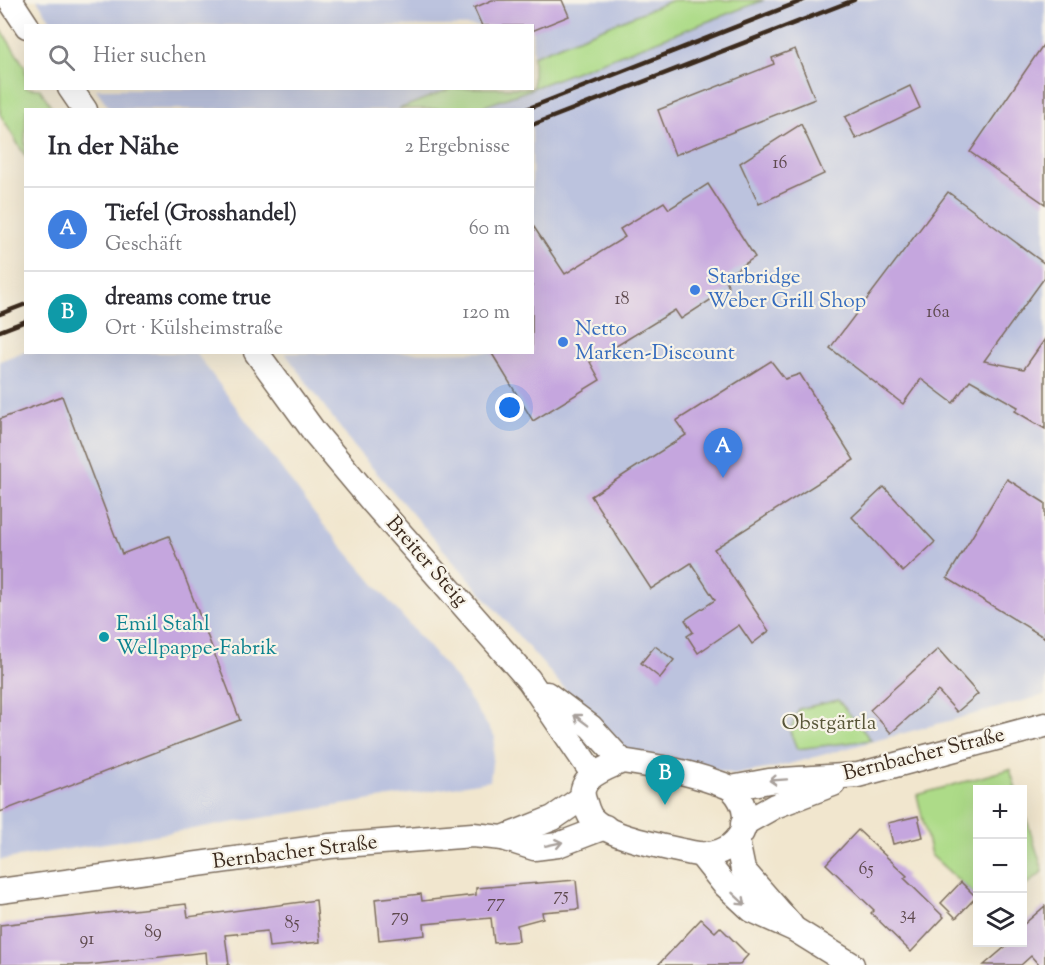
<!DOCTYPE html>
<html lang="de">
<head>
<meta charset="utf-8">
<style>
	:root { --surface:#fff; --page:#f7f7f7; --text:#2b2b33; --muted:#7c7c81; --line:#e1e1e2; --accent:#d93025 }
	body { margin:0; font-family:"Sorts Mill Goudy",serif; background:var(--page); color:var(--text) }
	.controls { position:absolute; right:18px; bottom:18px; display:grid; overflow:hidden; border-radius:0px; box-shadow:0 6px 24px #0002 }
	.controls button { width:54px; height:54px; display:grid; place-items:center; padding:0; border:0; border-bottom:2px solid var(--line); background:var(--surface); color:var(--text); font:30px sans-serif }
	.you { position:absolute; left:510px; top:408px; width:21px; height:21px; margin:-15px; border:4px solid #fff; border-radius:50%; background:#1a73e8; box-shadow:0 0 0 9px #1a73e833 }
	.badge { display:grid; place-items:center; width:39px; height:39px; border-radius:50%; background:var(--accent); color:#fff; font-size:20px; font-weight:700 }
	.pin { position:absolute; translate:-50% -50px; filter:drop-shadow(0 2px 3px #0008) }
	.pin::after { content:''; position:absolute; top:32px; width:21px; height:18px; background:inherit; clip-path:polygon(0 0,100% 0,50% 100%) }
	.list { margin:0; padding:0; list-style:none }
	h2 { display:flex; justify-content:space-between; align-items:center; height:78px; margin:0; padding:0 24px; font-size:26px }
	h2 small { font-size:20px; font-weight:400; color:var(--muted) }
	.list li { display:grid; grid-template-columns:39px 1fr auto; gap:18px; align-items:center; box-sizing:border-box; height:84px; padding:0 24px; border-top:2px solid var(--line) }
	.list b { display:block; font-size:22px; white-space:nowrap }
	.list p { margin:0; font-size:20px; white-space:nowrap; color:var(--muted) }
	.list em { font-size:20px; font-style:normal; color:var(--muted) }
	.icon { flex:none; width:33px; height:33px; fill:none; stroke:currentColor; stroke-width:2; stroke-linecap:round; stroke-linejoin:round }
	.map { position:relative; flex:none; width:1045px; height:965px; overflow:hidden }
	.search { position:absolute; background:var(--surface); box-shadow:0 6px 24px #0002; left:24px; top:24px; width:510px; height:66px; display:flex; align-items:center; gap:15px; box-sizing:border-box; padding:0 21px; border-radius:0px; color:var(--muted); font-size:22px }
	.panel { position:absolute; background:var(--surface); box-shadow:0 6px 24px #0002; left:24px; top:108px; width:510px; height:246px; border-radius:0px }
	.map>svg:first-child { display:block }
	.industrial { fill:#bcc3de }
	.green { fill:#addb88; stroke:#748253; stroke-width:1.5 }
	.building { fill:#c5a6de }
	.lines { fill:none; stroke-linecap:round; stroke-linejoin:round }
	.minor-casing { stroke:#7b6c5c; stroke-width:27 }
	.minor { stroke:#fff; stroke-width:24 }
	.rail { stroke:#3b2a1e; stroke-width:4.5 }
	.oneway { stroke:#a79f9a }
	.shop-dot { fill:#3f7fe0; stroke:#f7f3e8; stroke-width:2 }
	.culture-dot { fill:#0f9aa8; stroke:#f7f3e8; stroke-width:2 }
	.labels { text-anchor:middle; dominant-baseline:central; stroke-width:4.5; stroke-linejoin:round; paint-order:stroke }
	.number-label { font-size:18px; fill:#5e494e }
	.shop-label { font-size:21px; fill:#366cbe; stroke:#f7f3e8; text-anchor:start }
	.street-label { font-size:21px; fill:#3b2a1e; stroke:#f7f3e8 }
	.culture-label { font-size:21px; fill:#0d838f; stroke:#f7f3e8; text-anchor:start }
	.park-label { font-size:21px; fill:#585638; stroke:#f7f3e8 }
</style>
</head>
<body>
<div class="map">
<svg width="1045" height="965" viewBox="0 0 1045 965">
	<rect width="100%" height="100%" fill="#f7f3e8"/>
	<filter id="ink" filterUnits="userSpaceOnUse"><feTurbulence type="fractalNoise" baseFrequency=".0167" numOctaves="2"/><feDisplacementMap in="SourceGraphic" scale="12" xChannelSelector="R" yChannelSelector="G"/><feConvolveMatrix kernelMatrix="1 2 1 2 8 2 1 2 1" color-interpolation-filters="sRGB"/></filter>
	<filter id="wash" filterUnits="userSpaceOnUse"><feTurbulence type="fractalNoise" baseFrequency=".008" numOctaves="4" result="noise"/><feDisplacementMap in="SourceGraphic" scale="24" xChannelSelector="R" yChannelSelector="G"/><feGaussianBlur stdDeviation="1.35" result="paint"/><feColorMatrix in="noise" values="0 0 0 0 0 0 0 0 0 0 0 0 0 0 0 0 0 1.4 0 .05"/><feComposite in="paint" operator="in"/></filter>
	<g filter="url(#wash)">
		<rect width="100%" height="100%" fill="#f1e6ce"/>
		<g class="industrial">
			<polygon points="37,0 673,0 533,56 532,26 54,25"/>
			<polygon points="764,0 1045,0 1045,695 774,768 735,774 616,748 355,448 285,353 532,352 532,110 476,109"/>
			<polygon points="96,89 452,89 399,110 110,109"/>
			<polygon points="25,351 26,352 196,353 321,522 457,680 495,737 490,781 0,860 0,361"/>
		</g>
		<g class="green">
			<polygon points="673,0 764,0 533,88 533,56"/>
			<polygon points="0,28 25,67 26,88 40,89 53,109 26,110 25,156 0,114"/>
			<polygon points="452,88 532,88 532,89 476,109 399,109"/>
			<polygon points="838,700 871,740 797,749 790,731 799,709"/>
			<polygon points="1010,769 1016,789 978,790 977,897 931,855 917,795"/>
			<polygon points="1023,808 1043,871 1023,888 1022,888"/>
		</g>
		<g id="blocks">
			<g class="building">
				<polygon points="492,0 562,0 569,16 532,31 532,26 482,26 474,8"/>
				<polygon points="1045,42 1045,204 970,152"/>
				<polygon points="795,49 815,99 675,155 658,110 774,64 772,58"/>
				<polygon points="910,86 920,108 856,139 845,117"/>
				<polygon points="801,124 824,174 759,204 740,163"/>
				<polygon points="708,184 755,257 725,277 729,288 681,319 675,310 590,362 600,380 533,421 491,352 532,352 532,224 565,274 625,237 620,229 664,202 669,209"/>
				<polygon points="948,192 1045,264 1045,277 984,361 1024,369 1045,339 1045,429 1015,411 1018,407 970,380 953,403 921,379 903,404 830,348"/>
				<polygon points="771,361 785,379 800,374 854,460 714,549 769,631 752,644 739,625 698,653 687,636 693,632 685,620 715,600 691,563 651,589 591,496 686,435 676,421"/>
				<polygon points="62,396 122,554 169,536 240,720 0,812 0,419"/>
				<polygon points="1007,479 1045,503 1045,638 947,578"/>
				<polygon points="884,487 935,542 903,572 852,517"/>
				<polygon points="655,646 674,660 660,678 641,663"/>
				<polygon points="938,649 978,694 957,712 938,691 891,733 870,710"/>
				<polygon points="918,816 923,837 893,844 888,823"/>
				<polygon points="858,830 907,876 904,878 944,917 911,952 871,913 874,910 826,864"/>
				<polygon points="576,880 579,909 542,912 543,918 517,925 519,941 494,943 491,918 424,924 425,935 379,940 375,899 421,894 422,901 476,895 476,888"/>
				<polygon points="961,882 976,897 956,918 941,903"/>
				<polygon points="316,900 320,942 269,947 267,931 225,935 229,965 207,965 206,952 88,965 0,965 0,925 186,904 188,917"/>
				<polygon points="1045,906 1045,965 1039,965 1031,956 1021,965 984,965 1011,942 1023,942 1023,925"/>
				<polygon points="701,919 715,932 720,927 748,955 739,965 658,965"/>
			</g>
		</g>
	</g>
	<g filter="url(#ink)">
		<use href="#blocks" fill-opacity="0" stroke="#7b6c5c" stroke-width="1.5"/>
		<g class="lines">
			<g class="minor-casing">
				<g id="minor">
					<polyline points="10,0 27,26"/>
					<polyline points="70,88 85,110"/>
					<polyline points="256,352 315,433 372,501 529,680 593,774"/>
					<polyline points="547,694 591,727 622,761"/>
					<path d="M622,761C655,766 684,771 715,782C721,784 728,786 732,789C763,821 734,862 692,853C666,847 606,838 590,816C588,812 586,807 585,803C574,778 605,769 622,761Z"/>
					<polyline points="731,788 769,781 858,775 1045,725"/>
					<polyline points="743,824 775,806 833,784"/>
					<polyline points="503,838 534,848 558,845 605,827"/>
					<polyline points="737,841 743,870 791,925"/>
					<polyline points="701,855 724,884 752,910 794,929 852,965"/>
					<polyline points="0,891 330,846 473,835 503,838 553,818 582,798"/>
				</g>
			</g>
			<use href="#minor" class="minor"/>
			<g class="rail">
				<polyline points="524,110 804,0"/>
				<polyline points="532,125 854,0"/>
				<polyline points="0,314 26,304"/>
				<polyline points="0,331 26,321"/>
			</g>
		</g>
		<defs><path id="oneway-shaft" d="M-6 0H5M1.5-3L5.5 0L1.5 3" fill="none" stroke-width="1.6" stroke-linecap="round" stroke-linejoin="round" transform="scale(1.5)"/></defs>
		<g class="oneway">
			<use href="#oneway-shaft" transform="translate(581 720) rotate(-143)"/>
			<use href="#oneway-shaft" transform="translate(778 780) rotate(176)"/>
			<use href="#oneway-shaft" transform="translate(554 844) rotate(-12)"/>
			<use href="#oneway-shaft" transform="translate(739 899) rotate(43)"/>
		</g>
	</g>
	<g class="shop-dot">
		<circle cx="695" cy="290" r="6"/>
		<circle cx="563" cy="342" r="6"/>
	</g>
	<circle class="culture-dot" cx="104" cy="637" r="6"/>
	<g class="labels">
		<g class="number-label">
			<text x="780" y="164">16</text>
			<text x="622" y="300">18</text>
			<text x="938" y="313">16a</text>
			<text x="866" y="870">65</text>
			<text x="561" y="896">75</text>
			<text x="496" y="903">77</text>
			<text x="908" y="915">34</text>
			<text x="400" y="917">79</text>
			<text x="292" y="924">85</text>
			<text x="153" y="933">89</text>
			<text x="87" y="940">91</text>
		</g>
		<g class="shop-label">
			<text x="707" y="278">Starbridge<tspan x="707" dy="24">Weber Grill Shop</tspan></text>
			<text x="575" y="330">Netto<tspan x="575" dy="24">Marken-Discount</tspan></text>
		</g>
		<g class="street-label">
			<text transform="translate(426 562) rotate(49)">Breiter Steig</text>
			<text transform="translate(924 755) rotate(-14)">Bernbacher Straße</text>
			<text transform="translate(295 853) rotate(-7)">Bernbacher Straße</text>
		</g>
		<g class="culture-label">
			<text x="116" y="625">Emil Stahl<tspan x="116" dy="24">Wellpappe-Fabrik</tspan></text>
		</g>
		<g class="park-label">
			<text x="829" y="724">Obstgärtla</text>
		</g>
	</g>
</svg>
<div class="controls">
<button>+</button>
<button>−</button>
<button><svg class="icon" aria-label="layers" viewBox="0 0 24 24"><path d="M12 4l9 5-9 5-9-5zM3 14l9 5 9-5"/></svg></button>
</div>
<div class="you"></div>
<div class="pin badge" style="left:723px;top:478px;background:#3f7fe0">A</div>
<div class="pin badge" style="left:665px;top:805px;background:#0f9aa8">B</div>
<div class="search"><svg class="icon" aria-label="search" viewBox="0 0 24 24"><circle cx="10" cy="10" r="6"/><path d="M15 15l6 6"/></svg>Hier suchen</div>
<section class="panel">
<h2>In der Nähe<small>2 Ergebnisse</small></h2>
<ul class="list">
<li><span class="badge" style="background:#3f7fe0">A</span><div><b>Tiefel (Grosshandel)</b><p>Geschäft</p></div><em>60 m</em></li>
<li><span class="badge" style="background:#0f9aa8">B</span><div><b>dreams come true</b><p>Ort · Külsheimstraße</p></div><em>120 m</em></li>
</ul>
</section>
</div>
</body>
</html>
